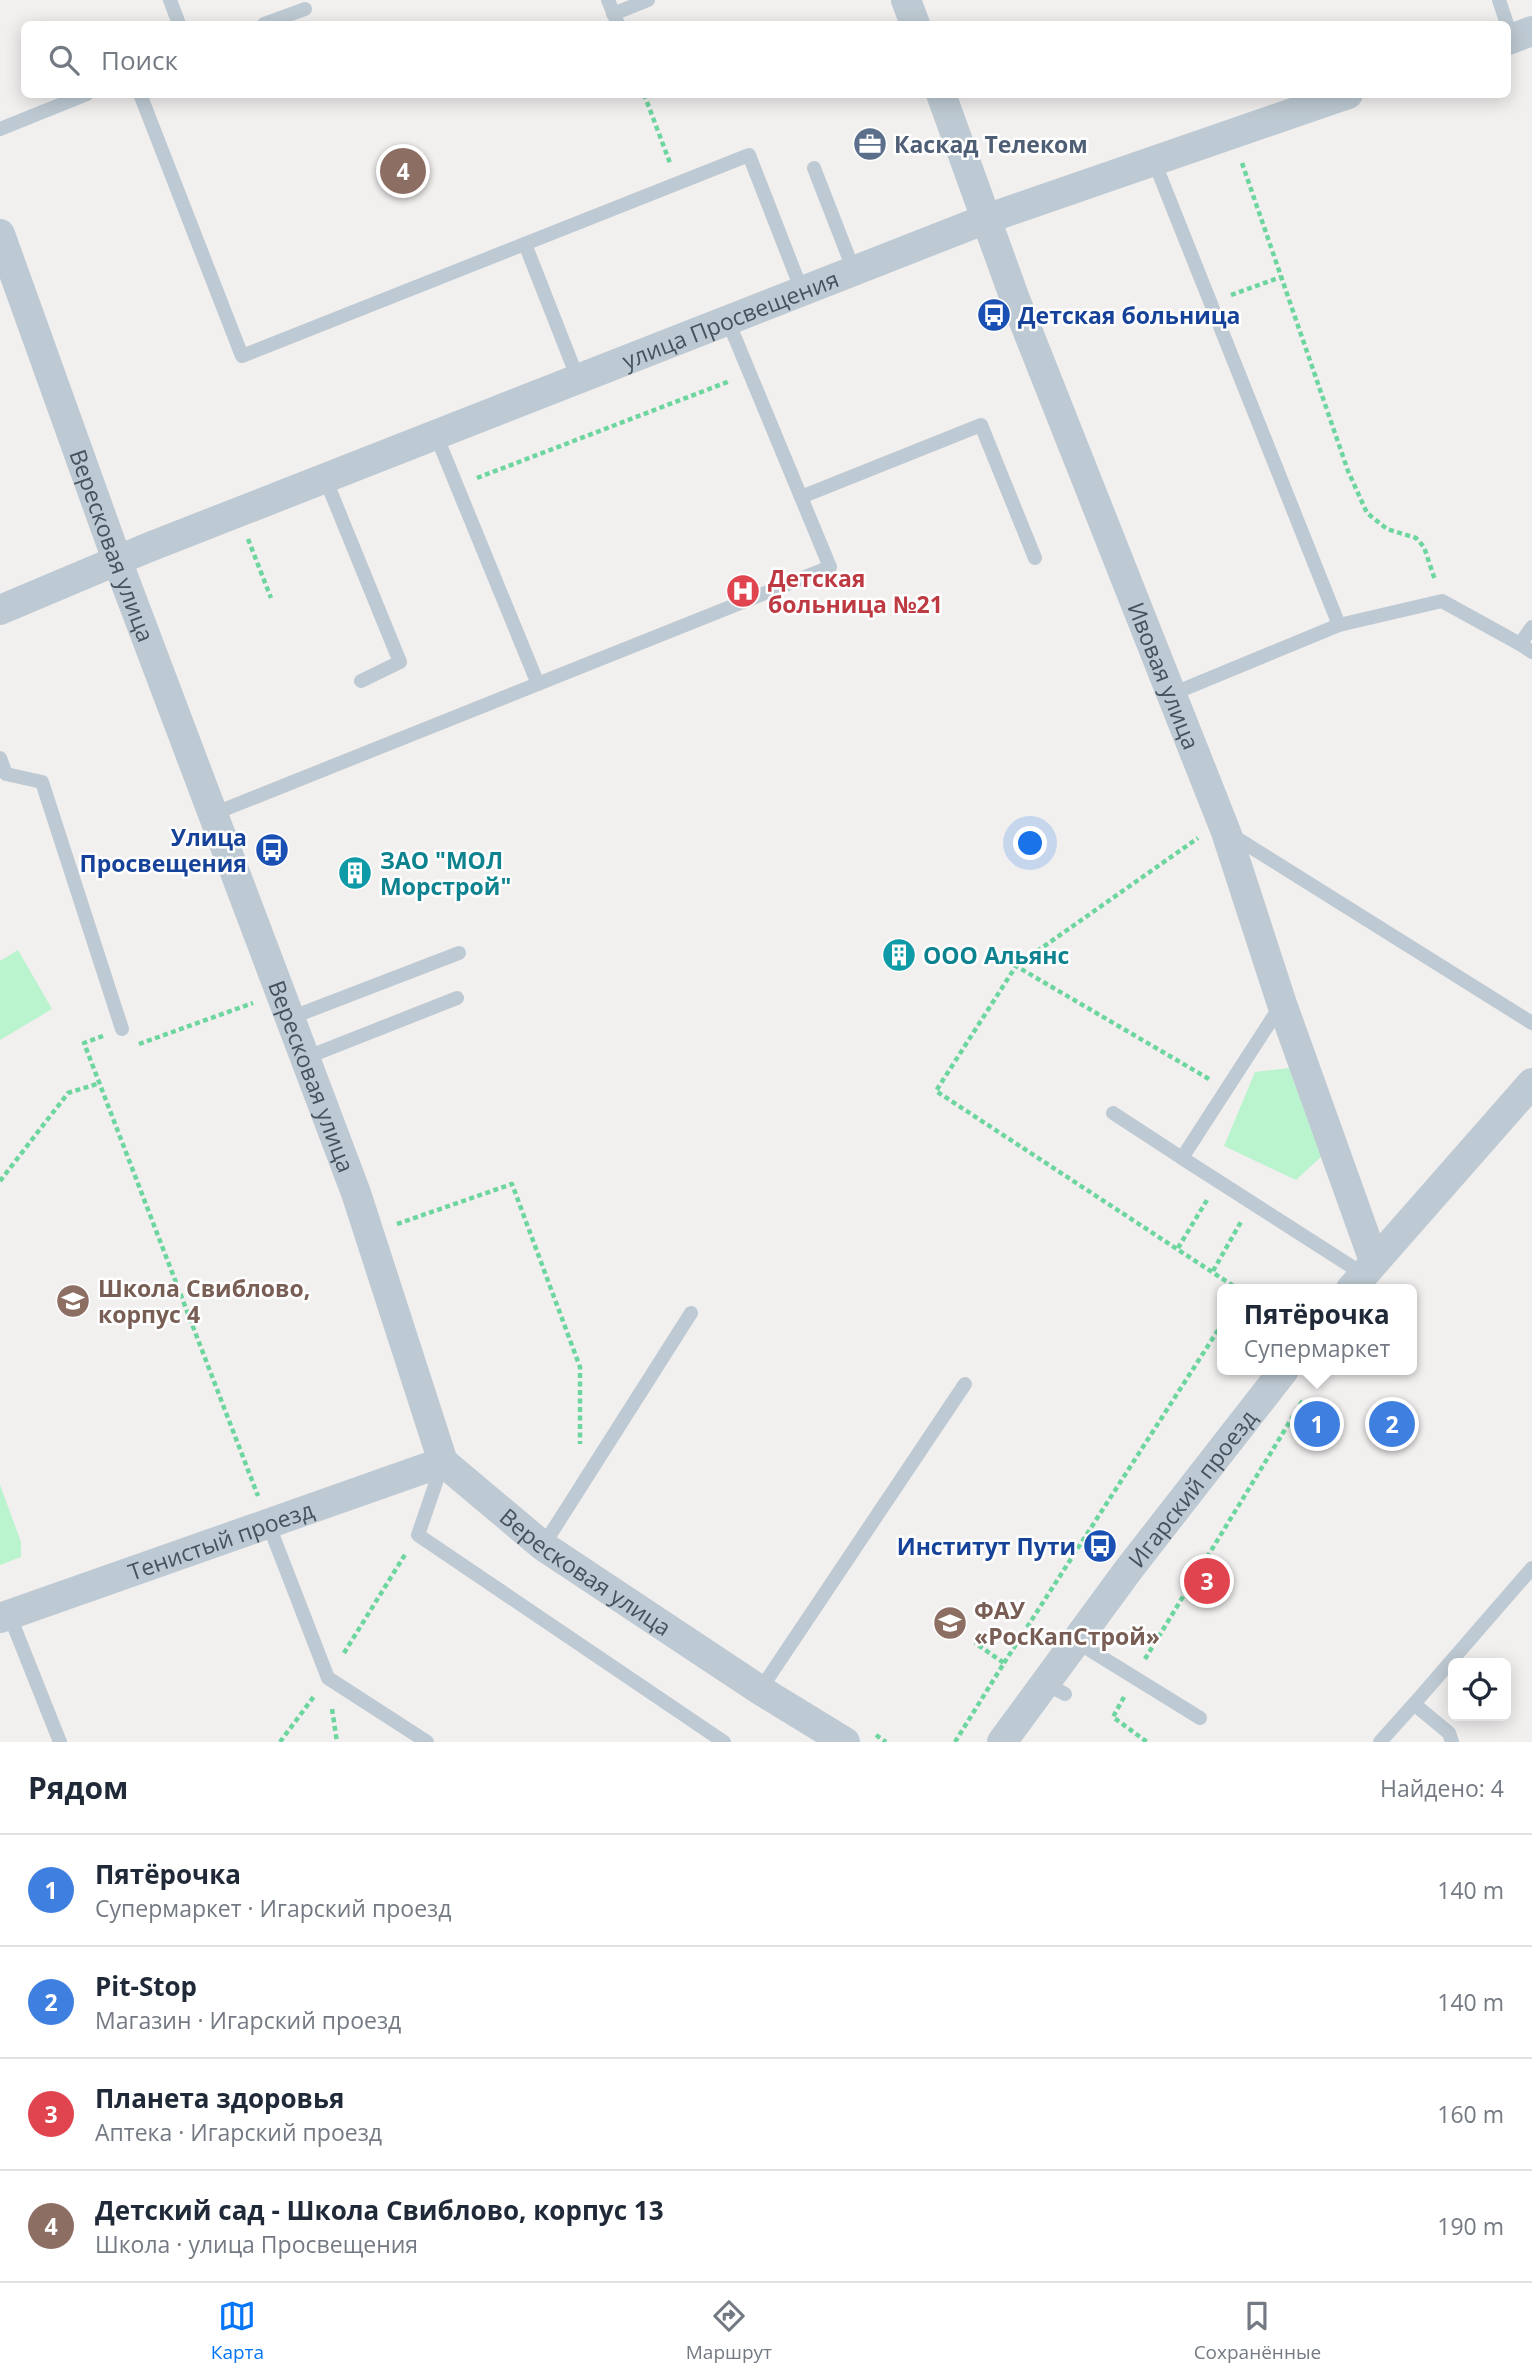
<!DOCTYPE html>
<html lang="ru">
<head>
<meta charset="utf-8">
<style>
	:root { --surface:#fff; --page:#f6f6f7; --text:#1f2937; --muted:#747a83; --line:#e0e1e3; --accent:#0475f7 }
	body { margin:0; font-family:"Open Sans",sans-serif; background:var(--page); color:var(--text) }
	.controls { position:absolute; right:21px; bottom:21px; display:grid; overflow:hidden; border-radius:10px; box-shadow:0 4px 18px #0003 }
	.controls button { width:63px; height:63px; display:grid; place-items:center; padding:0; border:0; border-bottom:2px solid var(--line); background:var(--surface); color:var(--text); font:35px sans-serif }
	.you { position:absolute; left:1031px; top:844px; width:24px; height:24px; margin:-18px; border:5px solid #fff; border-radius:50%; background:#1a73e8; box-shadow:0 0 0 10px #1a73e833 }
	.badge { display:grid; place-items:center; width:46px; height:46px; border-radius:50%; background:var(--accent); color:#fff; font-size:23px; font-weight:700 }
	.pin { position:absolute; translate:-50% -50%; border:4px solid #fff; box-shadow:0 2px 7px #0006 }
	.popup { position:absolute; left:1217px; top:1284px; width:200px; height:91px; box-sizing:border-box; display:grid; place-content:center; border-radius:10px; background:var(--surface); filter:drop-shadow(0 2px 5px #0005); font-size:23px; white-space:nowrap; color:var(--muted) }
	.popup b { font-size:26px; color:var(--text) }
	.popup::after { content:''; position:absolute; left:50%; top:100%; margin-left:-14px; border:14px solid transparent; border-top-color:var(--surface) }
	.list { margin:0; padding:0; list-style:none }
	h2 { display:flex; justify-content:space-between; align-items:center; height:91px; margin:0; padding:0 28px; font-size:30px }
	h2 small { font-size:23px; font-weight:400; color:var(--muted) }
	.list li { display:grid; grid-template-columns:46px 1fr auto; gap:21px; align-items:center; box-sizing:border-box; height:112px; padding:0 28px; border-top:2px solid var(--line) }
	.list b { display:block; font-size:26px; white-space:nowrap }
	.list p { margin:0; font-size:23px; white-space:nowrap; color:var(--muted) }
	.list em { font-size:23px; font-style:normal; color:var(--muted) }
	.icon { flex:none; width:38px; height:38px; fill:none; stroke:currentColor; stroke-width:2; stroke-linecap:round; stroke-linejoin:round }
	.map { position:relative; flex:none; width:1532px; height:1742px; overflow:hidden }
	.search { position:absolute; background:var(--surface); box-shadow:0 4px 18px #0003; left:21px; right:21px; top:21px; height:77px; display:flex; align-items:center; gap:18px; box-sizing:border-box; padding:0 24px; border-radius:10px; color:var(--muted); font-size:26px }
	.sheet { height:539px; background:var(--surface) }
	nav { display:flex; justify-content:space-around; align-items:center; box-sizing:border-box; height:98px; border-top:2px solid var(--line); background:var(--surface); font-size:19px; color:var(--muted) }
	nav a { display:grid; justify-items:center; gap:4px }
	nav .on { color:var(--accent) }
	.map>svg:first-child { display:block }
	.green { fill:#b9f4ce }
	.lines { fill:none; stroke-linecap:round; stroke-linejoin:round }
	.path { stroke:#6dd69f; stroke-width:4.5; stroke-dasharray:5 3.5; stroke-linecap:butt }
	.service { stroke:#becad3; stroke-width:14 }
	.minor { stroke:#becad3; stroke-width:30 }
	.labels { text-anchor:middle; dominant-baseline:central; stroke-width:5; stroke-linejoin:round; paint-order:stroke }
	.service-label { font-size:23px; font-weight:bold; fill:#4e5e75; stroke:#fff; text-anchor:start }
	.transit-label { font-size:23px; font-weight:bold; fill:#164399; stroke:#fff; text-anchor:end }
	.street-label { font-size:23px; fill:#45535f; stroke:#fff }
	.health-label { font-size:23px; font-weight:bold; fill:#be3a42; stroke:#fff; text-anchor:start }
	.culture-label { font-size:23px; font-weight:bold; fill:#0d838f; stroke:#fff; text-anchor:start }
	.education-label { font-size:23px; font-weight:bold; fill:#785e54; stroke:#fff; text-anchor:start }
</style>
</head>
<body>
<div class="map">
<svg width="1532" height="1742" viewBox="0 0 1532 1742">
	<rect width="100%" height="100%" fill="#f2efef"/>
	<g class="green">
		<polygon points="18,950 52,1009 0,1040 0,961"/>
		<polygon points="1289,1068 1321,1157 1296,1180 1224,1146 1255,1072"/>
		<polygon points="0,1485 21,1542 21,1557 0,1565"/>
	</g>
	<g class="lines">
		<g class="path">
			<polyline points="644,94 670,163"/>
			<polyline points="1242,163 1348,471 1367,513 1387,529 1416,538 1424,547 1435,580"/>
			<polyline points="1231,295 1281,277"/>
			<polyline points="477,478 730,381"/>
			<polyline points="248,539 271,598"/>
			<polyline points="1016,966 1198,838"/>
			<polyline points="103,1036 84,1043 258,1496"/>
			<polyline points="139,1044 253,1003"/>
			<polyline points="1209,1079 1016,966 936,1091 1238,1289"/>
			<polyline points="0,1181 68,1093 100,1083"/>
			<polyline points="397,1224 512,1184 580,1367 580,1444"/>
			<polyline points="1178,1248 1207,1200"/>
			<polyline points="1213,1271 1242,1220"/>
			<polyline points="1315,1381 1320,1370"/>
			<polyline points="344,1653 406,1553"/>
			<polyline points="1145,1659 1303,1400"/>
			<polyline points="1004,1663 1222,1324"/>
			<polyline points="1124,1697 1113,1717 1147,1742"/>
			<polyline points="332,1709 337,1742"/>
			<polyline points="876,1735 886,1742"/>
			<polyline points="280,1742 315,1695"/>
			<polyline points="955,1742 1004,1663 975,1643"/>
		</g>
		<g class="service">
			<polyline points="170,0 179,24"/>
			<polyline points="608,0 618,24"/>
			<polyline points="1499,0 1507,24"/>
			<polyline points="613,14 648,0"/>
			<polyline points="264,24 305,9"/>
			<polyline points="140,94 242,356 749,155 802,291"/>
			<polyline points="0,129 87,94"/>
			<polyline points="1154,161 1339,625 1172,694"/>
			<polyline points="814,168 854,271"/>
			<polyline points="525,244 578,379"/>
			<polyline points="436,435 538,684"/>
			<polyline points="325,478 400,662 361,681"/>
			<polyline points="801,497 981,425 1035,558"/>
			<polyline points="1339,625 1442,601 1520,644"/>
			<polyline points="1532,627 1520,644 1532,652"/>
			<polyline points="0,758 6,774 42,782 122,1029"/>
			<polyline points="213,814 830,567 728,321"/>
			<polyline points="1230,834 1532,1023"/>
			<polyline points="1281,1005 1182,1158 1363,1274"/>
			<polyline points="290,1018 459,953"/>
			<polyline points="305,1058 457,998"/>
			<polyline points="1113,1113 1182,1158"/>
			<polyline points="443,1462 418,1535 724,1742"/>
			<polyline points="268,1523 328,1678 427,1742"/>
			<polyline points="543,1546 691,1313"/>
			<polyline points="9,1614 60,1742"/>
			<polyline points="1077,1642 1200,1718"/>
			<polyline points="1046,1684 1065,1694"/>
			<polyline points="760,1690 965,1384"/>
			<polyline points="1380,1742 1414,1704"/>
			<polyline points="1452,1742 1449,1733 1414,1704 1532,1568"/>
		</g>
		<g class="minor">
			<polyline points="906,0 915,24"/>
			<polyline points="1508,40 1532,31"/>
			<path id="s1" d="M941,94L1015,299L1226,832L1282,1004L1374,1261"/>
			<path id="s2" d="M0,234L117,560L356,1193L443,1462L543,1546L760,1690L845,1742"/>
			<path id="s3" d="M0,610L147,548L986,219L1348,94"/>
			<polyline points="1351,1289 1532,1083"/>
			<path id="s4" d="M0,1618L443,1462"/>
			<path id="s5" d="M1002,1742L1129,1569L1284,1370"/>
		</g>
	</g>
	<defs>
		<g id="office-disc" transform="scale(1.75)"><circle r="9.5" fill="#5c6f8a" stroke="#fff"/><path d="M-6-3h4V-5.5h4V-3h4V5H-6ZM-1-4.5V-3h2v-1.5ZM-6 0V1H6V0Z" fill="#fff"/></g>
		<g id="bus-disc" transform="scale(1.75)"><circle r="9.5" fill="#1a4fb4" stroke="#fff"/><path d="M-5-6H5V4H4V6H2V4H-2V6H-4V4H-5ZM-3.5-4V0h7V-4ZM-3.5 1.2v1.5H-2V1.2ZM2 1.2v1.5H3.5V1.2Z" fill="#fff"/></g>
		<g id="hospital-disc" transform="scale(1.75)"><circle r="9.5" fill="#e0444e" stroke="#fff"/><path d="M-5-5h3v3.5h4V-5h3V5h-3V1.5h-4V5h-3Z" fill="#fff"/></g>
		<g id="building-disc" transform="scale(1.75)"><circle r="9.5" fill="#0f9aa8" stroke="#fff"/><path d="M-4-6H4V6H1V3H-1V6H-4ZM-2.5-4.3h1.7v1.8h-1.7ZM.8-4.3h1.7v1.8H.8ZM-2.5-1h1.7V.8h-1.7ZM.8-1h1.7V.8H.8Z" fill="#fff"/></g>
		<g id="school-disc" transform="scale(1.75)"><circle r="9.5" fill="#8d6e63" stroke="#fff"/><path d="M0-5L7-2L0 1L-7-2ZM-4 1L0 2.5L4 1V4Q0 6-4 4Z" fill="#fff"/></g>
		<g id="university-disc" transform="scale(1.75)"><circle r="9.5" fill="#8d6e63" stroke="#fff"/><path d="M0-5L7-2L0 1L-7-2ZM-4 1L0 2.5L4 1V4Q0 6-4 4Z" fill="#fff"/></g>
	</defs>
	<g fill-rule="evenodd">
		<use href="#office-disc" x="870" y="144"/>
		<use href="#bus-disc" x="994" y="315"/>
		<use href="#hospital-disc" x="743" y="591"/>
		<use href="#bus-disc" x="272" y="850"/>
		<use href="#building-disc" x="355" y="873"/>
		<use href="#building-disc" x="899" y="955"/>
		<use href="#school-disc" x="73" y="1301"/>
		<use href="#bus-disc" x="1100" y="1546"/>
		<use href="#university-disc" x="950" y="1623"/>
	</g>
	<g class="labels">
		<g class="service-label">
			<text x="894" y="144">Каскад Телеком</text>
		</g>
		<g class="transit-label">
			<text x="1018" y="315" text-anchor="start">Детская больница</text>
			<text x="247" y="837">Улица<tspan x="247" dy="26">Просвещения</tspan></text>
			<text x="1076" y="1546">Институт Пути</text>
		</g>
		<g class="street-label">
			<text stroke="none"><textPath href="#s3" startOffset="786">улица Просвещения</textPath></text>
			<text stroke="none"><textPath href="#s2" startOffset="331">Вересковая улица</textPath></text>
			<text stroke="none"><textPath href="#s1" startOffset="623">Ивовая улица</textPath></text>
			<text stroke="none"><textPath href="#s2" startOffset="898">Вересковая улица</textPath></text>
			<text stroke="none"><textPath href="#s5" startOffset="317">Игарский проезд</textPath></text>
			<text stroke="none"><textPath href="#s4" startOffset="234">Тенистый проезд</textPath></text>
			<text stroke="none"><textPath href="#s2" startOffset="1486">Вересковая улица</textPath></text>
		</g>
		<g class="health-label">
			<text x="768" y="578">Детская<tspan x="768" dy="26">больница №21</tspan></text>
		</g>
		<g class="culture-label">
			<text x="380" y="860">ЗАО "МОЛ<tspan x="380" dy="26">Морстрой"</tspan></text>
			<text x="923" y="955">ООО Альянс</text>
		</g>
		<g class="education-label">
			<text x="98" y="1288">Школа Свиблово,<tspan x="98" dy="26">корпус 4</tspan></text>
			<text x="974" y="1610">ФАУ<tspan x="974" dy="26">«РосКапСтрой»</tspan></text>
		</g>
	</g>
</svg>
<div class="controls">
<button><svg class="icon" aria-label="locate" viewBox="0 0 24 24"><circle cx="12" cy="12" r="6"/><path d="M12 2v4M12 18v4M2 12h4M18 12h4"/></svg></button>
</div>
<div class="you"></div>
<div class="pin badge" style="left:1317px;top:1424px;background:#3f7fe0">1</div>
<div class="popup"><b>Пятёрочка</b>Супермаркет</div>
<div class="pin badge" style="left:1392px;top:1424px;background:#3f7fe0">2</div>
<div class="pin badge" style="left:1207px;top:1581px;background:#e0444e">3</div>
<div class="pin badge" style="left:403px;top:171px;background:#8d6e63">4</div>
<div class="search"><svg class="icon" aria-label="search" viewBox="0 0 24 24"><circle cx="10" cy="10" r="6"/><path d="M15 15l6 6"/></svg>Поиск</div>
</div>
<section class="sheet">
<h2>Рядом<small>Найдено: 4</small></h2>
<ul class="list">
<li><span class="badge" style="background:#3f7fe0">1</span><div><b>Пятёрочка</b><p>Супермаркет · Игарский проезд</p></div><em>140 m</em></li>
<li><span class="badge" style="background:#3f7fe0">2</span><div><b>Pit-Stop</b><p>Магазин · Игарский проезд</p></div><em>140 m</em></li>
<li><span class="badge" style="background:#e0444e">3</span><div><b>Планета здоровья</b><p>Аптека · Игарский проезд</p></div><em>160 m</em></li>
<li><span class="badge" style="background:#8d6e63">4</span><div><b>Детский сад - Школа Свиблово, корпус 13</b><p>Школа · улица Просвещения</p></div><em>190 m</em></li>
</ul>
</section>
<nav>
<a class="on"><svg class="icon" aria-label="map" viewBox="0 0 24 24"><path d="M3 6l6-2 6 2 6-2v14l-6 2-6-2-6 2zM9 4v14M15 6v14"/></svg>Карта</a>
<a><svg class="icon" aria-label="directions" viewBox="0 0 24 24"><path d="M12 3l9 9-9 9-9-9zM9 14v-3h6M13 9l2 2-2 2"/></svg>Маршрут</a>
<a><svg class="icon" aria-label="saved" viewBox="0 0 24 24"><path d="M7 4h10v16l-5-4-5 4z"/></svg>Сохранённые</a>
</nav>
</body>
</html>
